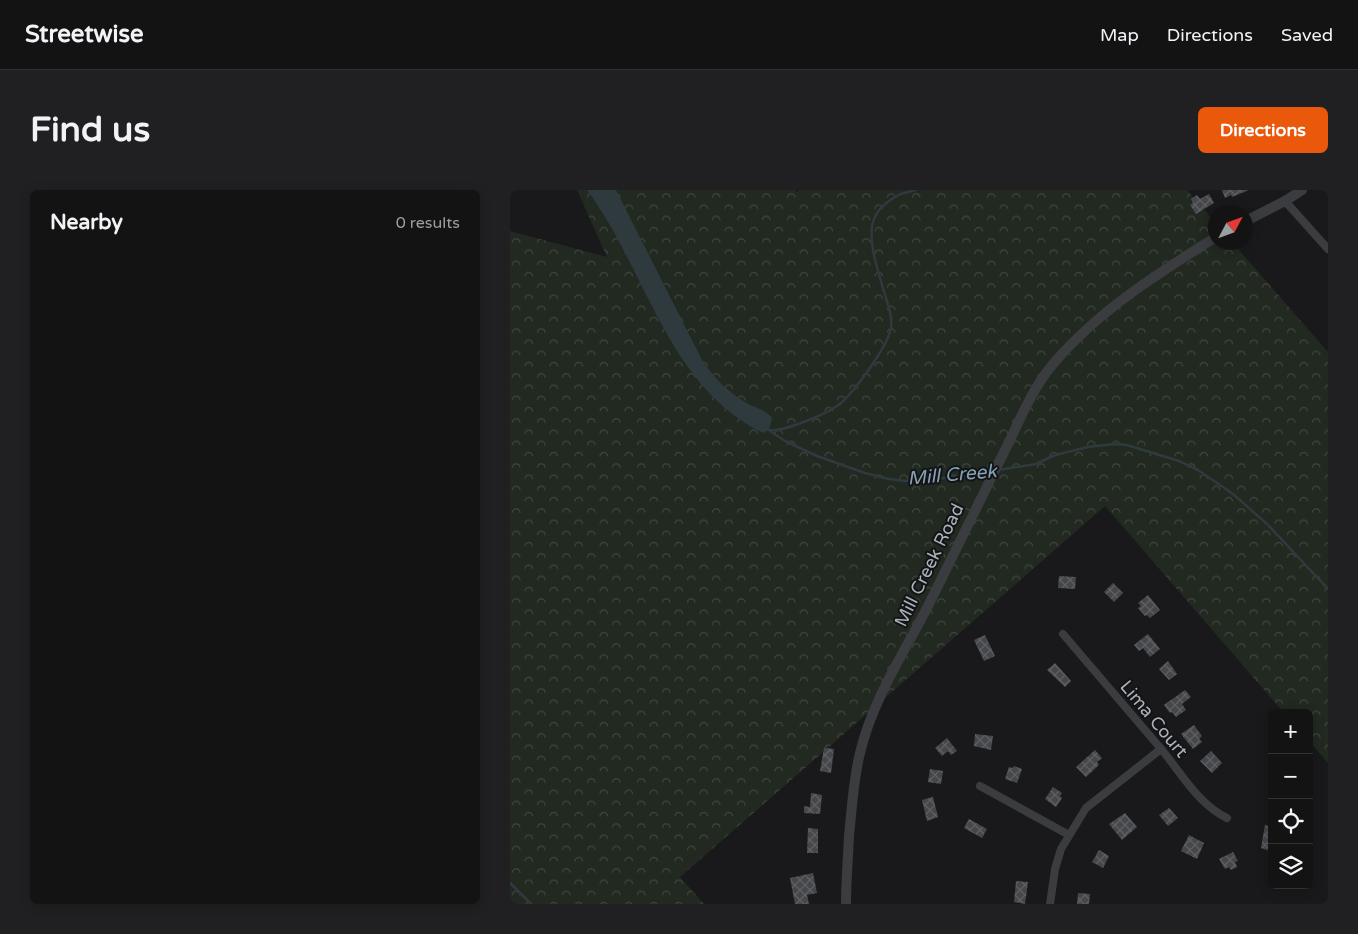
<!DOCTYPE html>
<html lang="en">
<head>
<meta charset="utf-8">
<style>
	:root { --surface:#131314; --page:#202022; --text:#f1f3f6; --muted:#9d9ea0; --line:#323234; --accent:#ea580c }
	body { margin:0; font-family:"Varela Round",sans-serif; background:var(--page); color:var(--text) }
	.controls { position:absolute; right:15px; bottom:15px; display:grid; overflow:hidden; border-radius:8px; box-shadow:0 2px 12px #0003 }
	.controls button { width:45px; height:45px; display:grid; place-items:center; padding:0; border:0; border-bottom:1px solid var(--line); background:var(--surface); color:var(--text); font:25px sans-serif }
	.compass { position:absolute; left:698px; top:15px; width:45px; height:45px; border-radius:50%; background:var(--surface); box-shadow:0 2px 12px #0003; rotate:49deg }
	.list { margin:0; padding:0; list-style:none }
	h2 { display:flex; justify-content:space-between; align-items:center; height:65px; margin:0; padding:0 20px; font-size:21px }
	h2 small { font-size:16px; font-weight:400; color:var(--muted) }
	.icon { flex:none; width:28px; height:28px; fill:none; stroke:currentColor; stroke-width:2; stroke-linecap:round; stroke-linejoin:round }
	.map { position:relative; flex:none; width:818px; height:714px; overflow:hidden; border-radius:8px }
	header { display:flex; align-items:center; gap:30px; box-sizing:border-box; height:70px; padding:0 25px; background:var(--surface); border-bottom:1px solid var(--line) }
	header strong { font-size:24px }
	nav { display:flex; gap:28px; margin-inline-start:auto; font-size:18px }
	.intro { display:flex; align-items:center; justify-content:space-between; box-sizing:border-box; height:120px; padding:0 30px }
	h1 { margin:0; font-size:35px }
	.button { padding:12px 22px; border-radius:8px; background:var(--accent); color:#fff; font-size:18px; font-weight:700 }
	main { display:flex; gap:30px; padding:0 30px }
	aside { flex:1; background:var(--surface); border-radius:8px; box-shadow:0 2px 12px #0003 }
	.map>svg:first-child { display:block }
	.forest { fill:url(#forest-crowns) }
	.water { fill:#2f3a3f }
	.lines { fill:none; stroke-linecap:round; stroke-linejoin:round }
	.stream { stroke:#2f3a3f; stroke-width:2.5 }
	.building { fill:url(#building-cross-hatch) }
	.minor { stroke:#3a3c40; stroke-width:8 }
	.tertiary { stroke:#3a3c40; stroke-width:10 }
	.labels { text-anchor:middle; dominant-baseline:central; stroke-width:4; stroke-linejoin:round; paint-order:stroke }
	.street-label { font-size:18px; fill:#acb2ba; stroke:#141416 }
	.water-label { font-size:19px; font-style:italic; fill:#84a3b4; stroke:#141416 }
</style>
</head>
<body>
<header>
<strong>Streetwise</strong>
<nav><a>Map</a><a>Directions</a><a>Saved</a></nav>
</header>
<div class="intro"><h1>Find us</h1><a class="button">Directions</a></div>
<main>
<aside>
<h2>Nearby<small>0 results</small></h2>
<ul class="list">
</ul>
</aside>
<div class="map">
<svg width="818" height="714" viewBox="0 0 818 714">
	<defs>
		<pattern id="forest-crowns" width="20" height="18" patternUnits="userSpaceOnUse" patternTransform="scale(1.25)"><rect width="20" height="18" fill="#212921"/><path d="M2 6a3 3 0 1 1 6 0M12 15a3 3 0 1 1 6 0" fill="none" stroke="#3f463f"/></pattern>
		<pattern id="building-cross-hatch" width="8" height="8" patternUnits="userSpaceOnUse" patternTransform="scale(1.25)"><rect width="8" height="8" fill="#46474b"/><path d="M0 0l8 8M0 8l8-8" fill="none" stroke="#5e5f63"/></pattern>
	</defs>
	<rect width="100%" height="100%" fill="#19191b"/>
	<polygon class="forest" points="67,0 285,0 287,2 289,0 677,0 705,32 706,52 723,53 818,162 818,573 799,551 799,523 774,523 595,316 170,687 194,714 0,714 0,41 97,67"/>
	<path class="water" d="M77,0H106L192,170C203,187 218,202 235,212C244,218 256,219 262,228L259,240L253,243C156,195 137,80 77,0Z"/>
	<g class="lines">
		<g class="stream">
			<polyline points="257,239 275,251 307,266 355,283 379,289 395,291 461,286 480,282"/>
			<path d="M260,240C273,242 316,224 327,216C342,206 378,156 381,138C383,127 378,115 375,105C369,84 355,46 365,27C369,18 379,10 387,6C392,3 399,2 405,0"/>
			<polyline points="488,280 526,274 545,265 578,257 605,254 617,255 669,271 688,280 723,304 757,334 818,399"/>
			<polyline points="0,693 21,714"/>
		</g>
	</g>
	<g class="building">
		<polygon points="712,0 739,0 722,7 721,5 715,8"/>
		<polygon points="699,4 704,13 686,24 680,15 683,13 681,9 687,5 690,9"/>
		<polygon points="549,386 566,387 565,399 548,398"/>
		<polygon points="603,393 613,403 604,412 594,402"/>
		<polygon points="638,405 650,420 640,428 637,425 635,426 628,418 631,416 628,413"/>
		<polygon points="638,444 650,459 640,467 633,458 629,461 624,455"/>
		<polygon points="475,445 485,466 474,471 464,450"/>
		<polygon points="658,471 667,484 659,490 649,479"/>
		<polygon points="545,473 561,491 555,497 537,480"/>
		<polygon points="675,500 681,507 672,514 676,520 666,527 662,522 660,523 654,515"/>
		<polygon points="684,535 692,546 689,549 692,552 683,559 671,544"/>
		<polygon points="465,544 483,546 481,560 464,556"/>
		<polygon points="437,548 447,561 441,565 438,561 432,566 425,558"/>
		<polygon points="314,558 324,559 321,583 310,581"/>
		<polygon points="585,560 592,568 587,572 589,575 576,587 566,577"/>
		<polygon points="701,561 712,573 702,583 690,571"/>
		<polygon points="504,576 512,579 507,593 495,589 499,577 503,578"/>
		<polygon points="420,579 433,581 431,594 418,592"/>
		<polygon points="543,597 552,603 550,606 552,608 546,617 535,609"/>
		<polygon points="301,603 312,605 310,624 294,623 294,616 300,617"/>
		<polygon points="423,607 428,627 417,631 412,610"/>
		<polygon points="659,618 668,628 658,636 649,625"/>
		<polygon points="615,623 627,637 612,650 599,634"/>
		<polygon points="459,629 477,639 472,648 454,638"/>
		<polygon points="755,635 762,637 762,662 751,658"/>
		<polygon points="298,638 308,639 308,663 297,663"/>
		<polygon points="679,645 694,653 687,669 671,661"/>
		<polygon points="589,660 599,666 593,678 582,672"/>
		<polygon points="723,662 728,671 725,672 727,677 721,680 719,677 715,679 709,669"/>
		<polygon points="303,683 307,703 297,705 299,714 285,714 280,688"/>
		<polygon points="506,691 518,692 515,714 504,712"/>
		<polygon points="568,703 580,704 579,714 567,714"/>
	</g>
	<g class="lines">
		<g class="minor">
			<polyline points="775,11 818,59"/>
			<path d="M553,444C586,483 619,521 652,560C671,583 689,615 717,628"/>
			<polyline points="470,596 559,645"/>
			<polyline points="540,714 545,679 551,659 576,618 651,559"/>
		</g>
		<g class="tertiary">
			<polyline points="736,31 775,11 792,0"/>
			<path d="M336,714C336,691 338,669 339,646C342,618 343,591 350,563C363,507 397,459 422,408C447,358 471,308 496,258C510,230 522,199 543,174C588,121 647,84 706,47"/>
		</g>
	</g>
	<g class="labels">
		<g class="street-label">
			<text transform="translate(419 375) rotate(-64)">Mill Creek Road</text>
			<text transform="translate(644 529) rotate(50)">Lima Court</text>
		</g>
		<g class="water-label">
			<text transform="translate(442 285) rotate(-5)">Mill Creek</text>
		</g>
	</g>
</svg>
<div class="controls">
<button>+</button>
<button>−</button>
<button><svg class="icon" aria-label="locate" viewBox="0 0 24 24"><circle cx="12" cy="12" r="6"/><path d="M12 2v4M12 18v4M2 12h4M18 12h4"/></svg></button>
<button><svg class="icon" aria-label="layers" viewBox="0 0 24 24"><path d="M12 4l9 5-9 5-9-5zM3 14l9 5 9-5"/></svg></button>
</div>
<svg class="compass" viewBox="-18 -18 36 36"><path d="M0-13l5 13h-10z" fill="#e53935"/><path d="M0 13l5-13h-10z" fill="#9d9ea0"/></svg>
</div>
</main>
</body>
</html>
